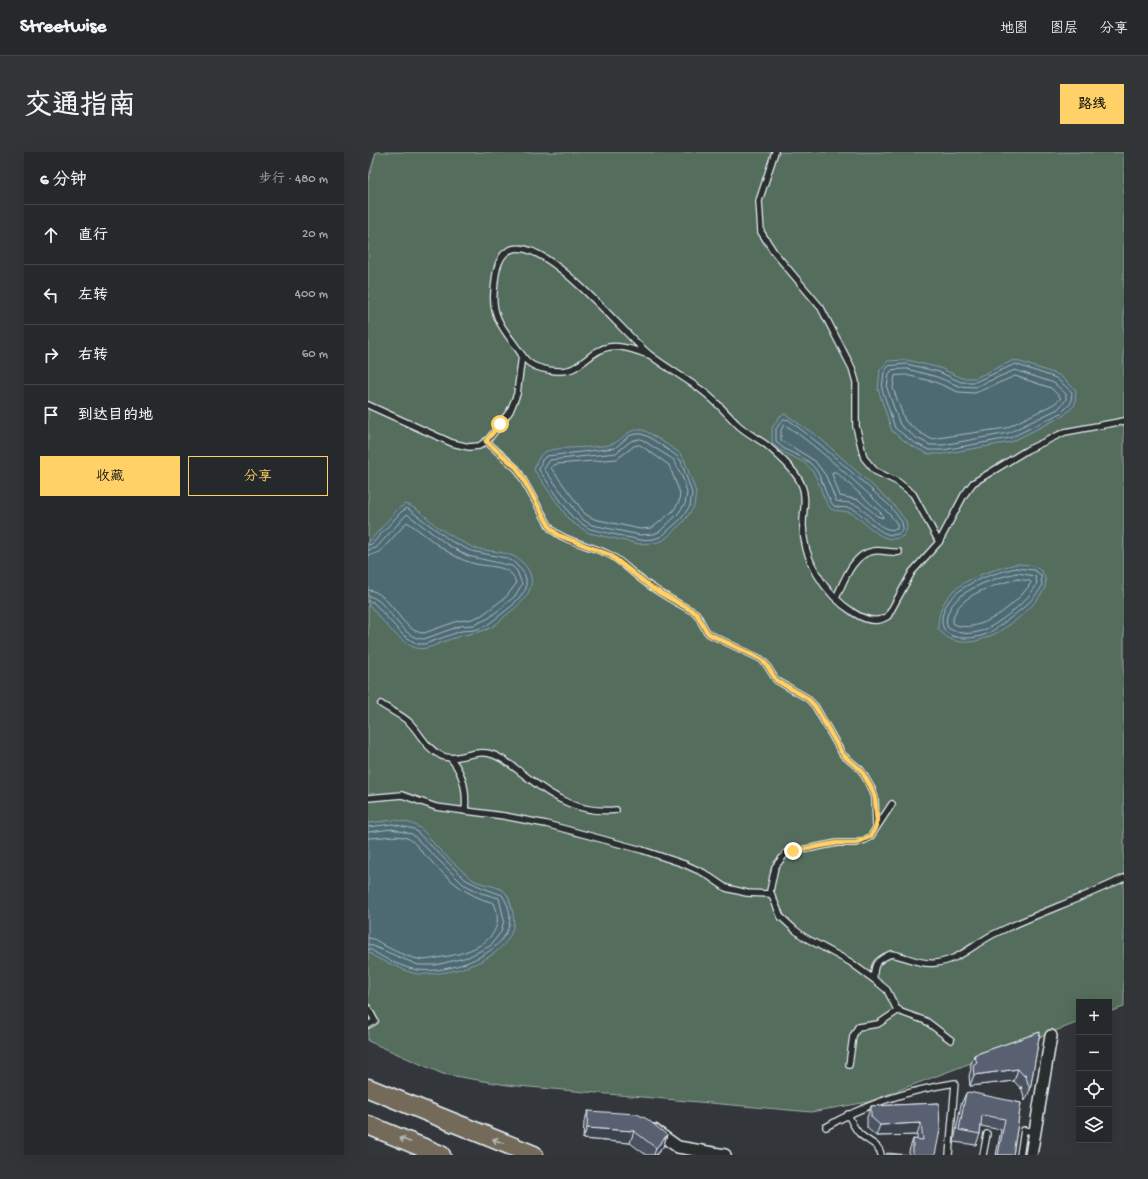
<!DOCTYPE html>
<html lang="zh">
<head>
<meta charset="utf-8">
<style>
	:root { --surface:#26292c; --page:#323538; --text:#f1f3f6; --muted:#a4a6a9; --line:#424548; --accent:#ffd166 }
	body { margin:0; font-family:"Gochi Hand","LXGW WenKai TC",sans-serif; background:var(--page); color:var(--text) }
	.controls { position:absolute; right:12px; bottom:12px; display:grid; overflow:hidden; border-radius:0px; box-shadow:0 4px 16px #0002 }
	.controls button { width:36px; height:36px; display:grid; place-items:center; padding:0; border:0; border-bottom:1px solid var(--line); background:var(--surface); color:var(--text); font:20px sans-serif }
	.stop { position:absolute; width:12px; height:12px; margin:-9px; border:3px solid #ffd166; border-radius:50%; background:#fff }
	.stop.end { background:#ffd166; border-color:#fff; box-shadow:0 1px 4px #0008 }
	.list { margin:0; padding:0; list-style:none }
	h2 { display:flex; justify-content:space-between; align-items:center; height:52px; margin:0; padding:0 16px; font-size:17px }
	h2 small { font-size:13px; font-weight:400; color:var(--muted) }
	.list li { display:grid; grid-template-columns:26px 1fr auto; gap:12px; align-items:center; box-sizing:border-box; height:60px; padding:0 16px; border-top:1px solid var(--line) }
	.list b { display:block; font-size:15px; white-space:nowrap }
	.list em { font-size:13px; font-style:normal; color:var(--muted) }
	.actions { display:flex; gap:8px; padding:12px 16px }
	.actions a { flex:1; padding:9px 0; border:1px solid var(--accent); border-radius:0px; text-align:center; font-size:14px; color:var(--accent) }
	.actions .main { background:var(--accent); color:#111 }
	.icon { flex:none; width:22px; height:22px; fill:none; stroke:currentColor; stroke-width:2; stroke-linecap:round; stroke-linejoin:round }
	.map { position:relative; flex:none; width:756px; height:1003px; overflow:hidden; border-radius:0px }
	header { display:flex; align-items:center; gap:24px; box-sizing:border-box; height:56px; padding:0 20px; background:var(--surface); border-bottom:1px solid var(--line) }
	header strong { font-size:19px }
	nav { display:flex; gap:22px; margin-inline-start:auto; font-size:14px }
	.intro { display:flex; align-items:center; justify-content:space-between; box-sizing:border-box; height:96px; padding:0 24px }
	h1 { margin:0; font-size:28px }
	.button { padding:10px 18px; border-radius:0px; background:var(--accent); color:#111; font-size:14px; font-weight:700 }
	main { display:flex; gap:24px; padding:0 24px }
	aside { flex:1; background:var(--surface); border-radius:0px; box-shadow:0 4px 16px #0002 }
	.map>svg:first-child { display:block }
	.green { fill:#546d5b; stroke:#9eafaa }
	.water { fill:#4d6a72; stroke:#8ba0a8 }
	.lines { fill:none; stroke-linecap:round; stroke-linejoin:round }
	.shore { stroke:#aabbc2; stroke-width:1 }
	.service-casing { stroke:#e8f1f8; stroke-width:8 }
	.minor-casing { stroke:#e8f1f8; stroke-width:14 }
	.primary-casing { stroke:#e8f1f8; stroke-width:21 }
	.trunk-casing { stroke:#e8f1f8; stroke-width:21 }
	.service { stroke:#2a2d2e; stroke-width:5.5 }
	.minor { stroke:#2a2d2e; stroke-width:11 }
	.primary { stroke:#736b5a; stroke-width:18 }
	.trunk { stroke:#736b5a; stroke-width:18 }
	.wall { fill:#4c5361; stroke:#e8f1f8 }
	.shaded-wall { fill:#3e434f; stroke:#e8f1f8 }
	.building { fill:#586071; stroke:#e8f1f8 }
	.oneway { stroke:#b9bbb9 }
	.route { stroke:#ffd166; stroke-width:5 }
</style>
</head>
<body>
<header>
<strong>Streetwise</strong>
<nav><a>地图</a><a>图层</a><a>分享</a></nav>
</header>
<div class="intro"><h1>交通指南</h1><a class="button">路线</a></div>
<main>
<aside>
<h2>6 分钟<small>步行 · 480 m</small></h2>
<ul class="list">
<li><svg class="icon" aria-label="ahead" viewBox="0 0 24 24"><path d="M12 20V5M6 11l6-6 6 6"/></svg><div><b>直行</b></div><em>20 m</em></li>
<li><svg class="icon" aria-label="left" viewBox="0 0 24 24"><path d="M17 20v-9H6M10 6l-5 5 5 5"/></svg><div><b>左转</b></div><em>400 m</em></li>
<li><svg class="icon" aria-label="right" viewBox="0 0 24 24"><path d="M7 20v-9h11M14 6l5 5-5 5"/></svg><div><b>右转</b></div><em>60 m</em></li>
<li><svg class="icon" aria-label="arrive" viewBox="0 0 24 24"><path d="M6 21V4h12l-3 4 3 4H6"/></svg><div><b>到达目的地</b></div></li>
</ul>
<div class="actions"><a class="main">收藏</a><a>分享</a></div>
</aside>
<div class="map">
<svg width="756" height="1003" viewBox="0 0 756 1003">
	<rect width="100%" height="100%" fill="#33373b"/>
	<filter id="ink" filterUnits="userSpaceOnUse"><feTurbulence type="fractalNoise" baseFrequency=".025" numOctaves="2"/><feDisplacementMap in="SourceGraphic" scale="8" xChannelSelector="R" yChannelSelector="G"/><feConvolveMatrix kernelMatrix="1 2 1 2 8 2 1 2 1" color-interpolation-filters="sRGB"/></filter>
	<g filter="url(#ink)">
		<polygon class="green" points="8,0 756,0 756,855 741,860 741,850 711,850 711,870 500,950 443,960 139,933 75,922 0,889 0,28"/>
		<g class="water">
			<polygon points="539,208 572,216 594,226 607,226 646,208 691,223 708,238 707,253 695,264 643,290 575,302 560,302 542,293 524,279 510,237 512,218 520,209"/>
			<path d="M417,262L453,287L525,352L538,369L539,377L535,384C515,396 498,369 485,362C478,358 470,360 463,357C452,345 453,326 440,314C429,304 413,303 404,290V276L412,264Z"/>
			<path d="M267,278H275L283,282L312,301L316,307L328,340L326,355L316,369L296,388L287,391L271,392L221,381L202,369L166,318C168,312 170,304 177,300C188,294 228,297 244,292C252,290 256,281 267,278Z"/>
			<path d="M37,352C47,353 63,370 71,376C81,382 90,388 100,393C116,402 139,396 154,410C176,432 155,451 137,464C132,469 127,474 120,477C108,482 95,482 83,487C72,490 60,499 48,496C32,491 10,464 0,451V391L30,357Z"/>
			<path d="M648,412C664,412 681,416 677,436C662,464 597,515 570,476C569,433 613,421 648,412Z"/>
			<path d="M26,668C35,669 45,671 52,676C58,680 62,687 66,692C74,700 82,708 90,715C96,720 101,725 107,729C116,733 132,734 138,741C142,746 143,755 145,761C153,805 84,824 52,822C42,822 33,816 23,812C15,809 6,806 0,799V671Z"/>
		</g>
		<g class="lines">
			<g class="shore">
				<polygon points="539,212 571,220 593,230 607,230 647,212 688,226 704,240 703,251 693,261 642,286 575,298 561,298 545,290 527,276 514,237 516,220 521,214"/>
				<polygon points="539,217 569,225 591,234 607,235 647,218 686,231 698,242 698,248 690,257 640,281 575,293 562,293 547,285 532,273 519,236 521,222 524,218"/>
				<polygon points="538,223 567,230 590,240 607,241 647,224 683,236 693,246 686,252 638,276 563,287 551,280 537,269 525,236 527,224"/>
				<path d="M416,267L421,268L454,294L522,354L534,370L535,376L532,381C516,390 498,365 487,358C480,354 473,357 466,354C455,342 456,325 444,313C434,302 416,301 408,289V277Z"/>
				<path d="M416,273C426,274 519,356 527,369C529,372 530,374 529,377C512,381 502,362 490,354C483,350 476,351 468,349L458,324L447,309L413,288V279Z"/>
				<polygon points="268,282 274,282 281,285 309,304 313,309 324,341 322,354 313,367 294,384 286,387 272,388 222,377 205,366 171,318 174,308 179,304 247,296 261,284"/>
				<polygon points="273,287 306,308 315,327 319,341 317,352 309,363 291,380 286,382 272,383 224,373 214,367 176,317 182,308 248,301 263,289"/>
				<polygon points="272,293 301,313 312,341 311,350 305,359 284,376 272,377 226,367 217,362 183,316 184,314 189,312 249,307 266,294"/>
				<polygon points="465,320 468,320 514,362 515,366 509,364 491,348 472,344 464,322"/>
				<polyline points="0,393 4,392 33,360 39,356 83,389 103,399 138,406 146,410 156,421 158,427 158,437 145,453 118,474 107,478 93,479 57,492 49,492 35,483 5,450 0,449"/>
				<path d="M0,398L8,396L39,362L80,393L100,404L144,414L149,419L154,432L147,444L121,466L106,473L92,474L56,487C32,488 19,445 0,444"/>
				<path d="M0,404L12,400L39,370C60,384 79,404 104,411C119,416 145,411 148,432L138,445L114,463L104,467L90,469L56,481C33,481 23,439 0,438"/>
				<path d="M648,416L666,418L673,423L674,434C666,448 654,457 641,467C632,473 624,481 613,484C598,488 572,488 574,466C575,460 577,454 581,449C597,429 624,422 648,416Z"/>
				<path d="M649,421L667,424L669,431C664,446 629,474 613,479C602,483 590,482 580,476C578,472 578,468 579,464C585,438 627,426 649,421Z"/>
				<path d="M650,427L662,429L663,431C649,452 611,484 585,472C583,444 629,432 650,427Z"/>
				<path d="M0,675L24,672L46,677L98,728L115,736L134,743C167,792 88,823 50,818C39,817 17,807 8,801C4,799 4,797 0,797"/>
				<polyline points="0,680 24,677 44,682 95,732 113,741 131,746 136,768 133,780 122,794 100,805 68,813 50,813 0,792"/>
				<path d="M0,686C14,686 26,682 39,686C47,689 53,700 59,705C80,727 96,743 126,751C141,787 103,801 75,805C67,806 58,809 50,807C42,806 21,797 14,792C9,789 6,786 0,786"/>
			</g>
			<g class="service-casing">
				<g id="service">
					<polyline points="407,0 391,49 393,80 406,100 453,156 484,216 488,230 488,274 496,306 507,319 530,330 545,342 571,390"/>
					<path d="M281,203C269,199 254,193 241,195C227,197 218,210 206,216C194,222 168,218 159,209C153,203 149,195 144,189C132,173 124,161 126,140C127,127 128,106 140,99C174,78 257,184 282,203C299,216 319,227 336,240C349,250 358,261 369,272C379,282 392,287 402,296C413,306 429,320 434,334C439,346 435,359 435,371C434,406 456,442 486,461C497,468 509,472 520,464L544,420L571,390L596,343L605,331L659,298L697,280L756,269"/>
					<polyline points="0,253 84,291 101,295 111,294 120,288 142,259 149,242 154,203"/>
					<path d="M118,289L149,317L183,377C199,391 223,393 242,403C255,410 265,422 278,431C294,443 311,452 328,461C333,468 335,476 341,482L393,507L398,512L408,528L439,546L447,554L475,603L493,618L504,637L507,646L508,675"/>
					<path d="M468,446C476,429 485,401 506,399C515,398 523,401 531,400"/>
					<path d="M13,552C22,558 33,563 41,570C52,581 58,596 72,603C88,612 106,595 126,603C139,608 148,617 159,625C186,646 212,662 248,658"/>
					<path d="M83,607C96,622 99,639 97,659"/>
					<polyline points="0,646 34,643 68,655 136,664 178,672 274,698 316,712 336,721 358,736 379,741 403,742"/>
					<polyline points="524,652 503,684 497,688 488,691 469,691 418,701 407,715 402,739 413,765 426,777 436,785 482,810 508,829 519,838 528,856 533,860 558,869 583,888"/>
					<path d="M506,827C505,812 509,808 523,802C538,804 551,813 567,811C590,809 605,793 624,783C667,762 713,747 756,726"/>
					<polyline points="0,856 7,869 0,873"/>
					<polyline points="481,913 485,884 490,875 510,872 531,858"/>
					<path d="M480,962C483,969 486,976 491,981C498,989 512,992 513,1003"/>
					<path d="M458,975C497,952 542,938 587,931L581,1003"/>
					<polyline points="615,1003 619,982"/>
					<polyline points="652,1003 656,978 667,980"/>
				</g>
			</g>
			<g class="minor-casing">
				<g id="minor">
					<polyline points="286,978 310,995 357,1003"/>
					<polyline points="663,1003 683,884"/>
				</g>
			</g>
			<g class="primary-casing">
				<polyline id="primary" points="0,936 166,1003"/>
			</g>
			<g class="trunk-casing">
				<polyline id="trunk" points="0,973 73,1003"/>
			</g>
			<use href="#service" class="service"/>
			<use href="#minor" class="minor"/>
			<use href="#primary" class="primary"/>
			<use href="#trunk" class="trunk"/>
		</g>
		<g class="wall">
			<polygon points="672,880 662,938 657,949 653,934 653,937 646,929 602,934 601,924 603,917 602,915 606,903"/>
			<polygon points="598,941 653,951 645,1003 628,1003 633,978 613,974 612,982 608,993 586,990 593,952"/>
			<polygon points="571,951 567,1003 541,1003 541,999 545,987 549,988 549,983 508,984 499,976 499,965 503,954"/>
			<polygon points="220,959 299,983 295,995 288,1003 278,1003 262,991 215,987 216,970"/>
		</g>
		<g class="shaded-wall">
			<polygon points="650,917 646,929 602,934 606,923"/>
			<polygon points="553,971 549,983 508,984 512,973"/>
			<polygon points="219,976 266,979 262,991 215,987"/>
			<polygon points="299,983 295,995 288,1003 286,1003 288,996"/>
		</g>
		<g class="building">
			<polygon points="672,880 662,938 657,922 657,925 650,917 606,923 605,913 609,910 606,903"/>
			<polygon points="601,940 653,951 645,1003 630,1003 637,967 614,963 612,982 591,978 598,941"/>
			<polygon points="571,951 572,978 567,1003 545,1003 545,987 555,988 553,971 512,973 503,965 503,954"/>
			<polygon points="220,959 269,962 279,967 299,983 288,996 266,979 219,976"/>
			<polygon points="519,1001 540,1003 518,1003"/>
		</g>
		<defs><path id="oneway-shaft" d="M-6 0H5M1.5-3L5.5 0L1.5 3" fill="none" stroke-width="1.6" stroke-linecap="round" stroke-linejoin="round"/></defs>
		<g class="oneway">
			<use href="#oneway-shaft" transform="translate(37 988) rotate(-158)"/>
			<use href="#oneway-shaft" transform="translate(130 989) rotate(-158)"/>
		</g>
	</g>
	<g class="lines" filter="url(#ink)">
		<path class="route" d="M132,272L118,289L149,316L183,377L190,383L242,403L284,436L328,461C333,468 335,476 341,482L393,507L398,512L408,528L439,546L447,554L475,603L493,618L504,637L507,646L509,668L508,675L503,684L488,691H469L425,699"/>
	</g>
</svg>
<div class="controls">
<button>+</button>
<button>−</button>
<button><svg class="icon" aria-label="locate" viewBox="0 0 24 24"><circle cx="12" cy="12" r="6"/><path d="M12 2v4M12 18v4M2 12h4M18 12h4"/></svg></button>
<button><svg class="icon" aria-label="layers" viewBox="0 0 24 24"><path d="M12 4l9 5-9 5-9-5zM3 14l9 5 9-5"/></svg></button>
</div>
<div class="stop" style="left:132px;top:272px"></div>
<div class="stop end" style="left:425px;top:699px"></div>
</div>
</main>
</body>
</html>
